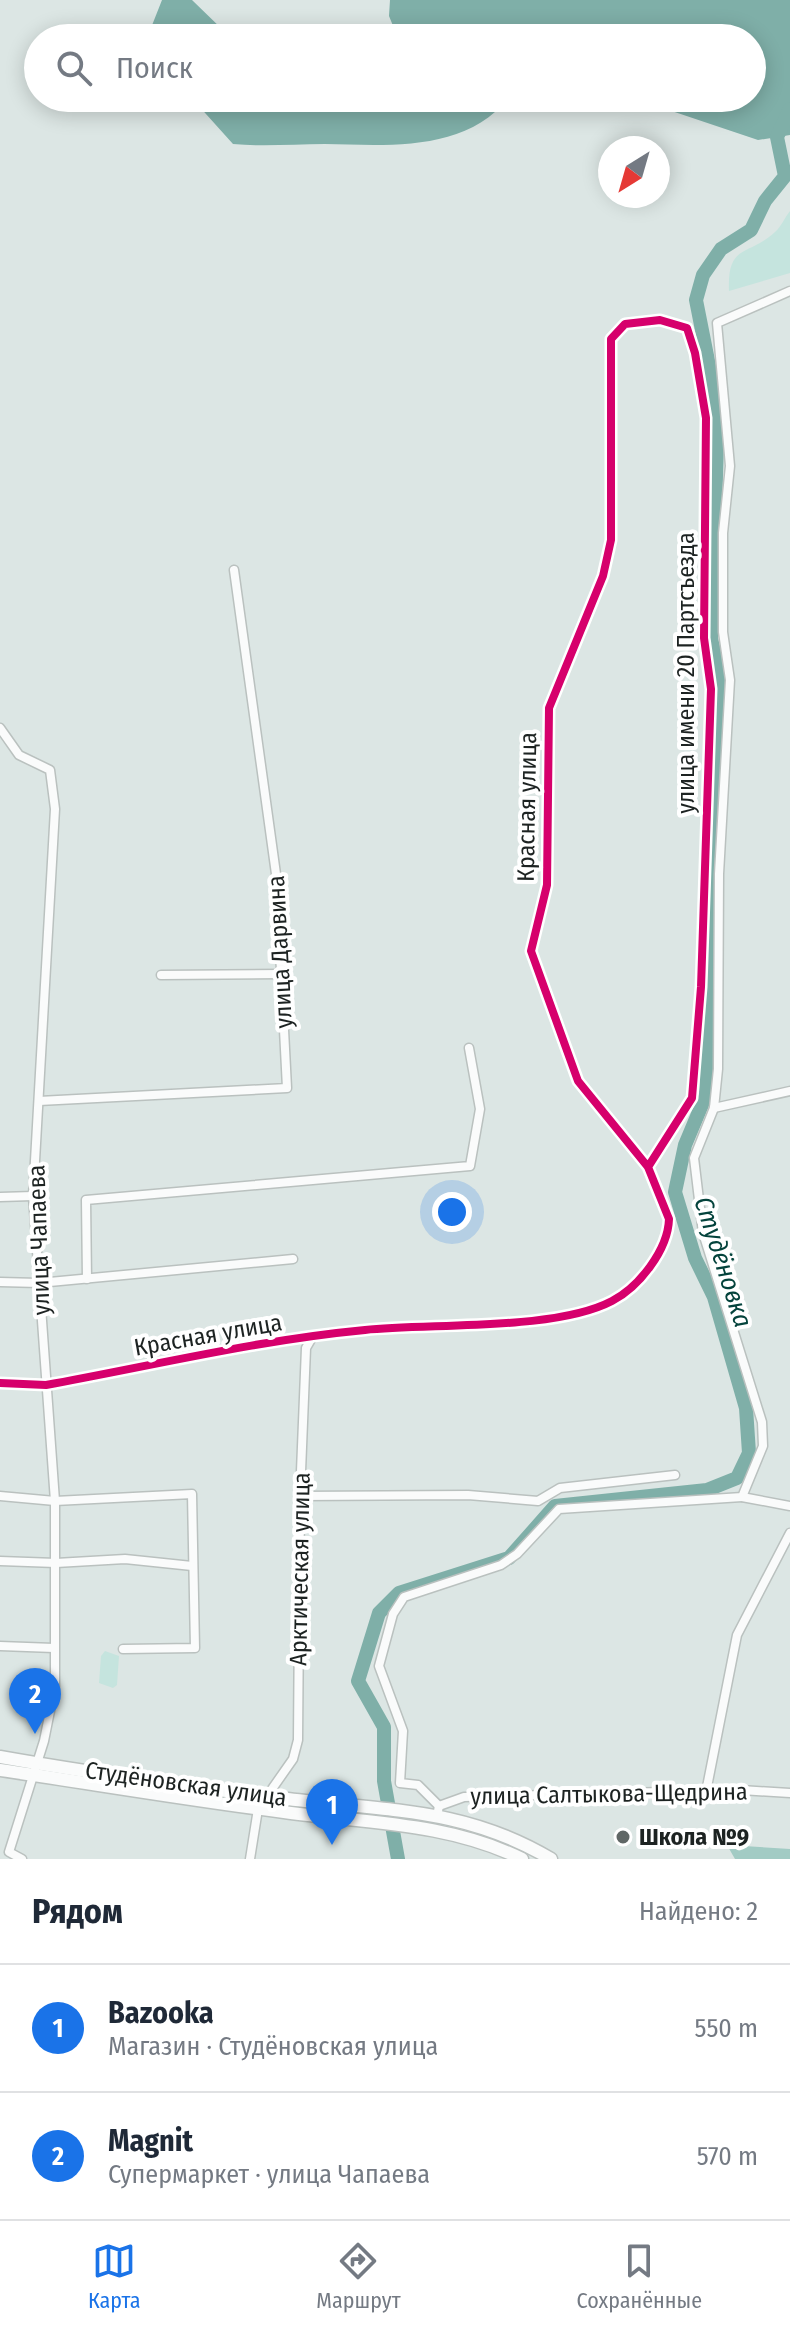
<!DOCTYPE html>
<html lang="ru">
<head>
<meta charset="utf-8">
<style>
	:root { --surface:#fff; --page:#f6f6f7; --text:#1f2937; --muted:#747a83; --line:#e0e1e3; --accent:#1a73e8 }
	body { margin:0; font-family:"Fira Sans Condensed",sans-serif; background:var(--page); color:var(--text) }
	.compass { position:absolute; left:598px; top:136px; width:72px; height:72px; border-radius:50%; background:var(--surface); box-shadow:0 4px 20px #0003; rotate:217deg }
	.you { position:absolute; left:452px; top:1212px; width:28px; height:28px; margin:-20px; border:6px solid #fff; border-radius:50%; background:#1a73e8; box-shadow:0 0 0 12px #1a73e833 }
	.badge { display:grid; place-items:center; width:52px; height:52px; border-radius:50%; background:var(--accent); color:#fff; font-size:26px; font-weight:700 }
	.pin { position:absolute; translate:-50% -66px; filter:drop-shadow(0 2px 4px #0008) }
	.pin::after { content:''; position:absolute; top:42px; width:28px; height:24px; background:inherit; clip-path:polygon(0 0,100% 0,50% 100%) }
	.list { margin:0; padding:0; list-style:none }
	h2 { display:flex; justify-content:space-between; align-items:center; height:104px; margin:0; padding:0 32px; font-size:34px }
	h2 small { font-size:26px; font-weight:400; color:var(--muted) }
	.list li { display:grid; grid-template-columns:52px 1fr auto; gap:24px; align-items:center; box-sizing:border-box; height:128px; padding:0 32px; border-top:2px solid var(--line) }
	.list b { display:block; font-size:30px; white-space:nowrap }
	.list p { margin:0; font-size:26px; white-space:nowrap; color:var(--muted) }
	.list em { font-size:26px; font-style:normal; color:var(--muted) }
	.icon { flex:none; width:44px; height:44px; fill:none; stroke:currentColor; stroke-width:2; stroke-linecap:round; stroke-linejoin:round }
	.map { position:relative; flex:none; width:790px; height:1859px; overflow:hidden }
	.search { position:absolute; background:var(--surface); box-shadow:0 4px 20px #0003; left:24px; right:24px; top:24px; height:88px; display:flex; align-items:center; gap:20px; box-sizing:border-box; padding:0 28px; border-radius:44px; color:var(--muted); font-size:30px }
	.sheet { height:360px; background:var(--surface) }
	nav { display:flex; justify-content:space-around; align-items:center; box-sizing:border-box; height:112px; border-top:2px solid var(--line); background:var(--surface); font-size:22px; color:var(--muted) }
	nav a { display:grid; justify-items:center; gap:4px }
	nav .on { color:var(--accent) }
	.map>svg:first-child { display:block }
	.green { fill:#c5e4de }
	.forest { fill:#a2cbc4 }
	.water { fill:#7fafa8 }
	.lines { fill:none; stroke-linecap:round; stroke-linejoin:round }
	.river { stroke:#7fafa8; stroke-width:14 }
	.street-casing { stroke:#bac1bf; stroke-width:11 }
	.primary-casing { stroke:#bac1bf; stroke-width:15 }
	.street { stroke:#fafbfb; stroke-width:8 }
	.primary { stroke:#fafbfb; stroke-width:12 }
	.cycleway-casing { stroke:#fff; stroke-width:13 }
	.cycleway { stroke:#d6006c; stroke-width:8 }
	.poi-dot { fill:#606766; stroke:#fff; stroke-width:3 }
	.labels { text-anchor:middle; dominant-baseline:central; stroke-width:8; stroke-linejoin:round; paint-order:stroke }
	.street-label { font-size:24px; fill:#1d2322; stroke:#fff }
	.poi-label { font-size:24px; font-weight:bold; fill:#1d2322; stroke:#fff; text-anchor:start }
	.water-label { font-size:26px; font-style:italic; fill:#04433c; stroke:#fff }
</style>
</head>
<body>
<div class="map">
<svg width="790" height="1859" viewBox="0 0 790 1859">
	<rect width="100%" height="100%" fill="#dce6e4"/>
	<g class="green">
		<path d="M790,211V273L729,291C727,243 748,257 775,232C781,227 785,217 790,211Z"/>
		<polygon points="105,1651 119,1656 117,1685 113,1688 99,1683 101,1656"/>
	</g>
	<polygon class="forest" points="727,1845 790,1849 790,1859 735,1859"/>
	<g class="water">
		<polygon points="162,0 192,0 226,33 246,38 147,38"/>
		<polygon points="390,0 790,0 790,135 758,140 633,98 752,98 752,38 398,38 389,16"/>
		<path d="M178,98H353L393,112L414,103L412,98H508C466,153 384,145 325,144C294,144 264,147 233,144L197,104Z"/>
	</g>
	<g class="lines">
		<polyline class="river" points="398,1859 384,1781 384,1727 358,1681 379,1613 399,1593 509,1558 555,1506 707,1490 737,1478 749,1453 746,1408 714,1297 695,1258 675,1192 685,1145 706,1095 721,679 711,639 718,411 696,300 703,275 721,249 751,230 765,201 785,176 777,137 790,109"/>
		<g class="street-casing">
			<g id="street">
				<polyline points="0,728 19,755 50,770 55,809 33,1196 55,1501 55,1686 44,1741 9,1852 22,1859"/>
				<polyline points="161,975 281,974"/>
				<polyline points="39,1101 287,1088 276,874 234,570"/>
				<polyline points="714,1108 790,1091"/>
				<polyline points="0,1197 33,1196"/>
				<polyline points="87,1279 86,1200 470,1166 480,1109 469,1048"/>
				<polyline points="0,1282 39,1283 293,1259"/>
				<path d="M0,1383L46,1385C151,1366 258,1340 365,1330C431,1323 555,1331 612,1301C639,1287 668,1250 669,1219L648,1167L578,1081L531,951L547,885L549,708L603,576L611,540V339L625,324L660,320L687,328L695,353L706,418L704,638L711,689L701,987L692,1098L648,1167"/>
				<polyline points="0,1496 55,1501 192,1494 195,1648 123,1649"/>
				<polyline points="300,1496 468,1495 538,1501 560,1488 675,1475"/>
				<polyline points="742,1497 790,1506"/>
				<polyline points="0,1561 56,1563 125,1559 192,1566"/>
				<polyline points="0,1646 54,1648"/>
				<polyline points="706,1792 737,1635 790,1533"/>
				<polyline points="439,1806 418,1785 400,1783 403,1731 379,1666 393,1614 404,1597 501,1565 517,1554 559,1509 742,1497 763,1446 762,1422 703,1233 694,1158 714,1108 718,1069 719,874 730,680 723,632 723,533 730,466 717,323 790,291"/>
				<polyline points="438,1811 439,1806 464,1797 741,1790 790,1793"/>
				<polyline points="250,1859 258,1809 293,1759 298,1740 300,1496 306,1348 313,1336"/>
			</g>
		</g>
		<g class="primary-casing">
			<g id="primary">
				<path d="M0,1757C95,1774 192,1787 288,1799C385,1811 464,1807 551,1859"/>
				<path d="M0,1770C95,1784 189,1800 284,1812C365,1823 447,1822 522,1859"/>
			</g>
		</g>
		<use href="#street" class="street"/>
		<use href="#primary" class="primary"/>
		<g class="cycleway-casing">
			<path id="cycleway" d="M0,1383L46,1385C151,1366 258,1340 365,1330C431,1323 555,1331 612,1301C639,1287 668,1250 669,1219L648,1167L578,1081L531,951L547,885L549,708L603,576L611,540V339L625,324L660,320L687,328L695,353L706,418L704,638L711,689L701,987L692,1098L648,1167"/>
		</g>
		<use href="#cycleway" class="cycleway"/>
	</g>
	<circle class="poi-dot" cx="623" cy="1837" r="8"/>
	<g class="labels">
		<g class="street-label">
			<text transform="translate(686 673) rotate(-90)">улица имени 20 Партсъезда</text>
			<text transform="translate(527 807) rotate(-89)">Красная улица</text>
			<text transform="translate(280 952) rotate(-93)">улица Дарвина</text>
			<text transform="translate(39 1240) rotate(-92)">улица Чапаева</text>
			<text transform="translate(208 1335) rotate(-10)">Красная улица</text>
			<text transform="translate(300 1569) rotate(-89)">Арктическая улица</text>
			<text transform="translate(186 1784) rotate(8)">Студёновская улица</text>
			<text transform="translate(609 1794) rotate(-1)">улица Салтыкова-Щедрина</text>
		</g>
		<g class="poi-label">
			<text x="639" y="1837">Школа №9</text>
		</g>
		<g class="water-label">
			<text transform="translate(723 1262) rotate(72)">Студёновка</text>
		</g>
	</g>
</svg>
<svg class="compass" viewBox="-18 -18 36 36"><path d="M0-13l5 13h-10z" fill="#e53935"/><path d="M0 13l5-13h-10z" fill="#747a83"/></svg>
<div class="you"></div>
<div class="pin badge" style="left:332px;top:1845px">1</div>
<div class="pin badge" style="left:35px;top:1734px">2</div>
<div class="search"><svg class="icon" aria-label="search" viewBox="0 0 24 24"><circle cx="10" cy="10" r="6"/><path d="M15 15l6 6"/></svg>Поиск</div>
</div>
<section class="sheet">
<h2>Рядом<small>Найдено: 2</small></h2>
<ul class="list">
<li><span class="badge">1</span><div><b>Bazooka</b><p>Магазин · Студёновская улица</p></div><em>550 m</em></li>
<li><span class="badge">2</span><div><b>Magnit</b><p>Супермаркет · улица Чапаева</p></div><em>570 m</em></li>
</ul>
</section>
<nav>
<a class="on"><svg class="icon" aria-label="map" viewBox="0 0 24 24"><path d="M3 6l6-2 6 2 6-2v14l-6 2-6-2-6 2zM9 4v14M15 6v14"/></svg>Карта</a>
<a><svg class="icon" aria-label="directions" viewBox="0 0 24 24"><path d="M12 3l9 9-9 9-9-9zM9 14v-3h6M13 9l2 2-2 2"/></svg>Маршрут</a>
<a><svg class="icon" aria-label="saved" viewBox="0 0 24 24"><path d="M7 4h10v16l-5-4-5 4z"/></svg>Сохранённые</a>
</nav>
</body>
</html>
